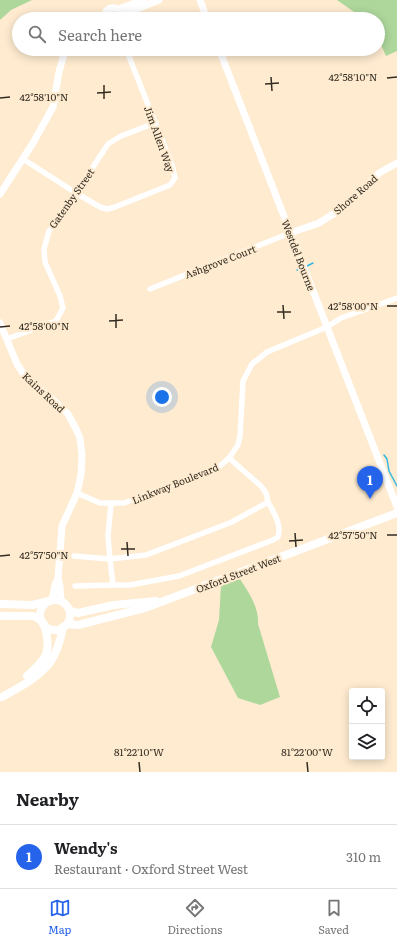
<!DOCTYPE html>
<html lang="en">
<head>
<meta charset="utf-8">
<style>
	:root { --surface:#fff; --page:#f2f2f2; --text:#202124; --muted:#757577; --line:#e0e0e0; --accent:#2563eb }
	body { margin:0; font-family:Literata,serif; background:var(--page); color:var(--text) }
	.controls { position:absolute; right:12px; bottom:12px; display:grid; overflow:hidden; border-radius:4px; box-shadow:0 2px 10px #0003 }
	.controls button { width:36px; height:36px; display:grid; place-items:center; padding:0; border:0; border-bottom:1px solid var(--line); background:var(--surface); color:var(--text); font:20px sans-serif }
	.you { position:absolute; left:162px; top:397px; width:14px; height:14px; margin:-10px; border:3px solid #fff; border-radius:50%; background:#1a73e8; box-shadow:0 0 0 6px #1a73e833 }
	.badge { display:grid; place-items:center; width:26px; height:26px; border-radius:50%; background:var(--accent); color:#fff; font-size:13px; font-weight:700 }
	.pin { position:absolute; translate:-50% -33px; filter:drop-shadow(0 1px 2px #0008) }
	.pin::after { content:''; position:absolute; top:21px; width:14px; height:12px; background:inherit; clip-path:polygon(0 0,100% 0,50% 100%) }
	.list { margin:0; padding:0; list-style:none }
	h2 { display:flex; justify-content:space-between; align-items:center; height:52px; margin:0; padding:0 16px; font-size:17px }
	h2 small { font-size:13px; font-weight:400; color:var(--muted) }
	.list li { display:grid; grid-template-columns:26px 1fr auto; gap:12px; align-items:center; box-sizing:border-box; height:64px; padding:0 16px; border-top:1px solid var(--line) }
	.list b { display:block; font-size:15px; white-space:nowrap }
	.list p { margin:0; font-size:13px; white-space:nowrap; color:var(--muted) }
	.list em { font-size:13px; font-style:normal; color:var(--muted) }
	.icon { flex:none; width:22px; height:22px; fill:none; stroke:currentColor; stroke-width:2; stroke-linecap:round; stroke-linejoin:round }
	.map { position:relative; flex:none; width:397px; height:772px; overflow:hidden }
	.search { position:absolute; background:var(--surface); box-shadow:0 2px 10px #0003; left:12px; right:12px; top:12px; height:44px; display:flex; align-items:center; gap:10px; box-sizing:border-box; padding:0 14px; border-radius:22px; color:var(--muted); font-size:15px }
	.sheet { height:116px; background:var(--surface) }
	nav { display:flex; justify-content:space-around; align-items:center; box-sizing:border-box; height:56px; border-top:1px solid var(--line); background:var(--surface); font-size:11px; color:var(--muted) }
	nav a { display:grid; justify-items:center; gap:2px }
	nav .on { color:var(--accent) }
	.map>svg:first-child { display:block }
	.green { fill:#aed79c }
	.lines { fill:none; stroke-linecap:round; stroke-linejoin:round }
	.stream { stroke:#33b8e3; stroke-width:1.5 }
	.minor { stroke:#fff; stroke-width:5.5 }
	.tertiary { stroke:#fff; stroke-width:7 }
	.secondary { stroke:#fff; stroke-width:8 }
	.ticks { fill:none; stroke:#332c21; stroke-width:1.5 }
	.labels { text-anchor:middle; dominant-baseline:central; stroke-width:4; stroke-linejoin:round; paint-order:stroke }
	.street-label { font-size:10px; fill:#332c21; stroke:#feebd0 }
	.ticks-label { font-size:10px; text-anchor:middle; fill:#332c21; stroke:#feebd0; stroke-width:4; stroke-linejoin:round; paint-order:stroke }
</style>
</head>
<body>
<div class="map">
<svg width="397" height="772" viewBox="0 0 397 772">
	<rect width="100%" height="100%" fill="#feebd0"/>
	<g class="green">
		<polygon points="0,0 32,0 11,10 0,20"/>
		<polygon points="337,0 397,0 397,51 386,56 378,38 378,19 364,19"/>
		<path d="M240,579C249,593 259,607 258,624L280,697L260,705L238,698L211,647L219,620L221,584Z"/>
	</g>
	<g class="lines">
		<g class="stream">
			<polyline points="305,267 313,263"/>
			<polyline points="297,270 302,268"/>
			<polyline points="384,455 387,459 389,471 397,486"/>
		</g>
		<g class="minor">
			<polyline points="23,159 76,193 100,207 107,209 115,207 170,185 175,178 172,165 126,49"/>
			<polyline points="150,289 290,233"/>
			<polyline points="7,339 56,321 63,308 60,296 45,262 44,249 49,231 76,193 108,144 121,136 155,123"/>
			<polyline points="229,458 261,486 266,493 268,502"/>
			<polyline points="77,493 100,503 124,503 220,466 229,458 238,445 240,436 243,381 252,364 267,352 327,327 341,318 397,298"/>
			<polyline points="74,556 110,559 108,536 111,504"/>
			<path d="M75,586L113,585L110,559L146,555L232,522L268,502C274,513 282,525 278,537L273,540L179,576L130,585H113"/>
		</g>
		<g class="tertiary">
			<polyline points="200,0 207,19"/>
			<polyline points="118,9 144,0"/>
			<polyline points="122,15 159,0"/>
			<path d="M106,19V11C111,6 116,7 120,12L121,19"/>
			<polyline points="219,49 397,507"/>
			<polyline points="0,194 33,143 53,107 59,72 64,54 68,49"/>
			<polyline points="290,233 319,223 341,209 362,191 379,173 397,163"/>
			<polyline points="0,323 17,364 27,379 50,397 68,414 76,429 80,438 82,455 81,475 77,493 62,526 58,578 60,586 61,601"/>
			<polyline points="52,600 55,585 58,578"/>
		</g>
		<g class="secondary">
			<circle cx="55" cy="615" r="15"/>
			<polyline points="0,604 32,605 49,601"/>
			<polyline points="70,611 78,613 114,605 156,601"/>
			<polyline points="0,616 33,616 41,620"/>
			<polyline points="67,624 78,625 145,608 397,513"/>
			<path d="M27,676C48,658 52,651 44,624"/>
			<path d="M2,697C17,689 34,680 46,667C55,659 61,639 63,627"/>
		</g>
	</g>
	<path class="ticks" d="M271,77L272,91M387,78L397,77M265,84L279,83M104,85V99M97,93L111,92M0,98L10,97M283,305L284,319M387,306H397M277,312H291M116,314V328M109,321L123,320M0,327L10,326M295,533L296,547M387,535H397M289,541L303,540M127,542L128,556M121,549H135M0,556L10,555M139,762L140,772M307,762L308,772"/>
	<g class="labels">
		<g class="street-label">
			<text transform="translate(160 139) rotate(70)">Jim Allen Way</text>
			<text transform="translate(355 194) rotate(-41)">Shore Road</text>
			<text transform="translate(71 198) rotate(-55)">Gatenby Street</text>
			<text transform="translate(299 255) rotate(69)">Westdel Bourne</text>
			<text transform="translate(220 261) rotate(-21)">Ashgrove Court</text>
			<text transform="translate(44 392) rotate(43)">Kains Road</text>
			<text transform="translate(175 483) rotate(-22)">Linkway Boulevard</text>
			<text transform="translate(238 573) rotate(-21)">Oxford Street West</text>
		</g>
	</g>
	<g class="ticks-label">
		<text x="353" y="81">42°58'10"N</text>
		<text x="44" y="101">42°58'10"N</text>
		<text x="353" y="310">42°58'00"N</text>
		<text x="44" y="330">42°58'00"N</text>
		<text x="353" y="539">42°57'50"N</text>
		<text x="44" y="559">42°57'50"N</text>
		<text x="139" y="756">81°22'10"W</text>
		<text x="307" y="756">81°22'00"W</text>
	</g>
</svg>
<div class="controls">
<button><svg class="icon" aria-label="locate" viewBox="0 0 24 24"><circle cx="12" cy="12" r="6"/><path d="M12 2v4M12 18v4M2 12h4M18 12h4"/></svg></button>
<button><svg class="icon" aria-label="layers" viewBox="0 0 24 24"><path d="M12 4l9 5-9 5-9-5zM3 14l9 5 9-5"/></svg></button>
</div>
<div class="you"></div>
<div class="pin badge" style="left:370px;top:499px">1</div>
<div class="search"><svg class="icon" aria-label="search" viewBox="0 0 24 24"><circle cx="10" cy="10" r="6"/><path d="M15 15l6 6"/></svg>Search here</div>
</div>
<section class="sheet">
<h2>Nearby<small></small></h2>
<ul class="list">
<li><span class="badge">1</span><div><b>Wendy's</b><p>Restaurant · Oxford Street West</p></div><em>310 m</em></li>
</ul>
</section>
<nav>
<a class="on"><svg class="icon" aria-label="map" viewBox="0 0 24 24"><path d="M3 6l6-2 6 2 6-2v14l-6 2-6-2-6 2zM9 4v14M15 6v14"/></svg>Map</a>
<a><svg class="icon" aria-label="directions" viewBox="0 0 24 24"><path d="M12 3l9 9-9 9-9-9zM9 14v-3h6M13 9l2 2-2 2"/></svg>Directions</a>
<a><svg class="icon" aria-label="saved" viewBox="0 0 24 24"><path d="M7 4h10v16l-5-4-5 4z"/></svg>Saved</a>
</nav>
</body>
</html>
